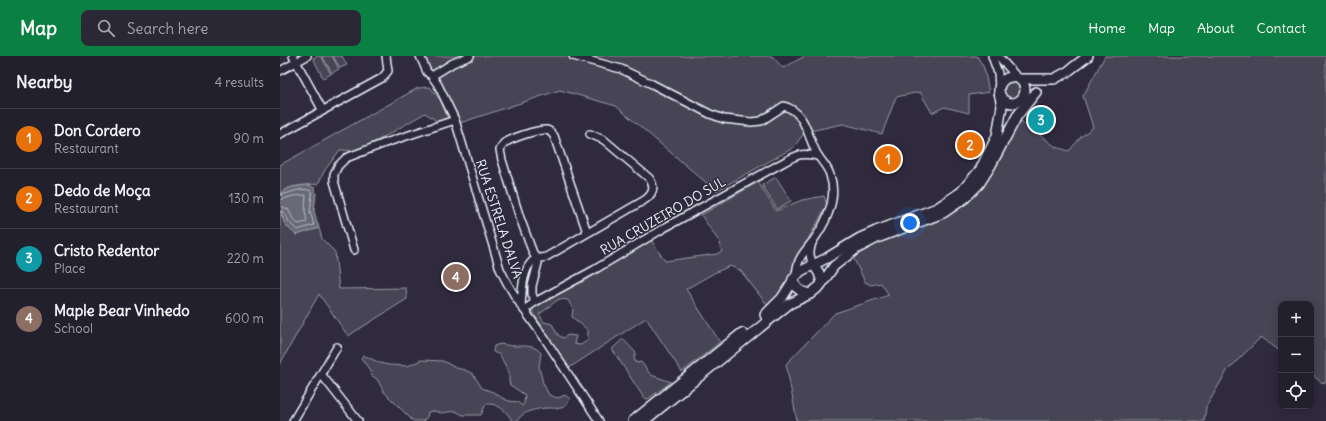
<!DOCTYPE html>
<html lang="en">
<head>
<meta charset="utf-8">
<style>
	:root { --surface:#23202e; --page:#2b2836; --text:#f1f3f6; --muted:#a3a3aa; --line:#403e4a; --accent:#0b8043 }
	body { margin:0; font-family:Delius,sans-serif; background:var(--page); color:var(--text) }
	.controls { position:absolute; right:12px; bottom:12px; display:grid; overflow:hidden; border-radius:8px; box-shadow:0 2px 10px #0003 }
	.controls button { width:36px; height:36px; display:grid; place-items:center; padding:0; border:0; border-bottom:1px solid var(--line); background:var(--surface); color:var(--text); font:20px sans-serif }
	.you { position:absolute; left:630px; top:167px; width:14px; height:14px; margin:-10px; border:3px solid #fff; border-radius:50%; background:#1a73e8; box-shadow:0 0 0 6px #1a73e833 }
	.badge { display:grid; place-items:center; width:26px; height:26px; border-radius:50%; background:var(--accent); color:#fff; font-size:13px; font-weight:700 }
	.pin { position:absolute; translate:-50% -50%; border:2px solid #fff; box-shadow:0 1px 4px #0006 }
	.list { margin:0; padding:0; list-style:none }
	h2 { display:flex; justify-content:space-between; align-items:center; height:52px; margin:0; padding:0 16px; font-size:17px }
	h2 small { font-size:13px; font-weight:400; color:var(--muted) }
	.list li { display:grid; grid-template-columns:26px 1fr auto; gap:12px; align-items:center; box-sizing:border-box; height:60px; padding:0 16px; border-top:1px solid var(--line) }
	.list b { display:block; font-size:15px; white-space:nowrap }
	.list p { margin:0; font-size:13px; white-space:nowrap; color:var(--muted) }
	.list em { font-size:13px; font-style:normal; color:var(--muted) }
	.icon { flex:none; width:22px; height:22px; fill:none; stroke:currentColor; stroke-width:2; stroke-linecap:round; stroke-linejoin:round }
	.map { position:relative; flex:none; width:1046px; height:365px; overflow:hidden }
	header { display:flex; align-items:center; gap:24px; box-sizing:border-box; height:56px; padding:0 20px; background:var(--accent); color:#fff }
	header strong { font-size:19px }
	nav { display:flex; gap:22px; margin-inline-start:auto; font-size:14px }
	.search { width:280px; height:36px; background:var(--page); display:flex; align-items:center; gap:10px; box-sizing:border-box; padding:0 14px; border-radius:8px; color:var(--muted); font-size:15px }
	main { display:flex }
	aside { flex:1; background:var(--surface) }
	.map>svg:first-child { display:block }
	.green { fill:#464455; stroke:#979aa6; fill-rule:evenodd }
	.water { fill:#696978; stroke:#9c9fab }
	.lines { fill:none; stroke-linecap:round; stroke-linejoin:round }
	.shore { stroke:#b5bbc5; stroke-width:1 }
	.minor-casing { stroke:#e8f1f8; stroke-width:10 }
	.major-casing { stroke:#e8f1f8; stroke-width:12 }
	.minor { stroke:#2f2a3d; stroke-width:7 }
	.major { stroke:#2f2a3d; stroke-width:9 }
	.labels { text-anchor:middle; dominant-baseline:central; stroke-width:3; stroke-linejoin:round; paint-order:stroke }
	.street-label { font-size:13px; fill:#e8f1f8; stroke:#2f2a3d }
</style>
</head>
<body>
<header>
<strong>Map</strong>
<div class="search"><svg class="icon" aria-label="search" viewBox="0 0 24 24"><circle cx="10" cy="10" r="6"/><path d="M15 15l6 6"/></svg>Search here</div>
<nav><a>Home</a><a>Map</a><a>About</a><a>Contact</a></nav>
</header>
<main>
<aside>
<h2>Nearby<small>4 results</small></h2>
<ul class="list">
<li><span class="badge" style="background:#e8710a">1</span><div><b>Don Cordero</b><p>Restaurant</p></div><em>90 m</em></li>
<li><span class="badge" style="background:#e8710a">2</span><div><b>Dedo de Moça</b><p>Restaurant</p></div><em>130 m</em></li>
<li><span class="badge" style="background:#0f9aa8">3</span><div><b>Cristo Redentor</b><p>Place</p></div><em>220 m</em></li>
<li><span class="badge" style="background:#8d6e63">4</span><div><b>Maple Bear Vinhedo</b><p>School</p></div><em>600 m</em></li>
</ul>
</aside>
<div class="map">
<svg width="1046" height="365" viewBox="0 0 1046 365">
	<rect width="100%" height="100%" fill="#2f2a3d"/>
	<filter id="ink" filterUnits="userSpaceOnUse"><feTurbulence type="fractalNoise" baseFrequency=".025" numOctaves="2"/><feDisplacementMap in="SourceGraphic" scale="8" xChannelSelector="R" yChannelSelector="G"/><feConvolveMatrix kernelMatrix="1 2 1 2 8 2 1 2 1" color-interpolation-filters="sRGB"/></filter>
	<g filter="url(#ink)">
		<g class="green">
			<polygon points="37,0 41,0 51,18 43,22 33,2"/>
			<polygon points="42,0 52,0 59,13 52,17"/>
			<polygon points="53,0 62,0 67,9 60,12"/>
			<polygon points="144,0 492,0 503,12 525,0 697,0 704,12 709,36 689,39 689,57 664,51 652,57 640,36 616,41 602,78 563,68 525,76 513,92 436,135 336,50 280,34 180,67 168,41 150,13"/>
			<polygon points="825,0 1046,0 1046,327 1041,326 1031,318 1031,248 1001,248 1001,296 981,281 947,315 926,351 924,365 517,365 506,308 555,257 609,239 601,227 591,229 585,226 573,201 597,188 656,166 677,154 697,136 709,121 727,84 741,65 776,91 789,95 801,81 813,71 803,40"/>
			<circle cx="732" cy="34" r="10"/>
			<path d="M150,31L161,45L168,63L158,66L145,57L104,81L78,95L60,94L45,114L38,128C28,129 5,129 0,138V109L138,32Z"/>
			<polygon points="496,121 511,145 497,153 482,129"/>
			<path d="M478,126L496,155L522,144L544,140L547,149L517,203L506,228L493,246L488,250L460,214L450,210L434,217L406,233L440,286L402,316L366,262L289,312L252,255L255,249L371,184L385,205L437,198L442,195L440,187L421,159ZM279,243L288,244L293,253L292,261L308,274V284L301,289L294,288L296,280L288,279L283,282L278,279L272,268L264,266L259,258C267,254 271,248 279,243Z"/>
			<polygon points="0,155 5,168 16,179 39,172 42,183 55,196 59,233 126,232 127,243 68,280 39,238 0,308"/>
			<polygon points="343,283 356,297 354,302 356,307 361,306 371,319 391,326 368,343 364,342 332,293"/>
			<path d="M220,288C226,289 231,290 237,290C246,290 255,289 261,297L259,311L263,327L269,339L278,342L285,339L290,343C283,355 280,352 269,352C259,352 242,355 237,365H232C227,355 218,347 206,348L201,359H183L175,355L162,357L153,355L148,356L147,361L143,365H133L104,336L97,323L91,319L89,313L81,302L83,299L100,307L109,309L128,310L141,304L163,305L176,312L185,314L193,318L202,332L213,336L224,343L229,345L238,346L242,350L244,347L245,339L230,329L229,326V317L220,299L213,296L214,290Z"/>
		</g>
		<path class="water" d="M28,129L35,132L36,138L34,155L39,172L16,179C13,176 8,172 5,168C1,161 0,139 3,135C10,130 20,130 28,129Z"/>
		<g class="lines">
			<g class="shore">
				<path d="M0,139C10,138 21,130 31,135L32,138L30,155L34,169L17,174L9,166L5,157L0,155"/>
				<polyline points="0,144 13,140 26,139 25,155 27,166 18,168 13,163 8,153 0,150"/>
			</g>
			<g class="minor-casing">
				<g id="minor">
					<polyline points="13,0 43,55"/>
					<path d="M140,0L147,16L152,20L158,29L175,64L220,213C232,239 249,260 265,283C283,310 301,338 319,365"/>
					<path d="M293,0L341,13L372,28L430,58L444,63L471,66L481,65L504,50C522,55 526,72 532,87C534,92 536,97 539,101C543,107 548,112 550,119C558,142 546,167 533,185C523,198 517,202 516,220"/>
					<polyline points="712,0 718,17 719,32"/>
					<polyline points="718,0 737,21"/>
					<polyline points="0,15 27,0"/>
					<polyline points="152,20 173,7 190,0"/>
					<polyline points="0,78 102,22 108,15 106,0"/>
					<path d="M532,187C529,196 529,201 534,209"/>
					<polyline points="74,194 54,125 54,118 58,110 66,102 105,87 175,64"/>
					<path d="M255,246L252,238V230L258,207L257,203L253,197L240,162L222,104L220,94L224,87C233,82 257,73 267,74C270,75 272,77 274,80L307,176"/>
					<path d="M241,250C242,237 242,212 254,204C257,202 262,202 266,201L363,145C373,139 376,131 369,122L324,84L310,78"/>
					<path d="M244,254L255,246L314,214L384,172L504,106C518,98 522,97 538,100"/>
					<polyline points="41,318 78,365"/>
					<polyline points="13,365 57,291"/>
				</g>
			</g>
			<g class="major-casing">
				<g id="major">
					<circle cx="732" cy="34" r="13"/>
					<polyline points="740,23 774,23 787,16 808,0"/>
					<polyline points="534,209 539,217 542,227"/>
					<path d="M513,223C516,233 520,236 530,238"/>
					<polyline points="485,259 502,242 516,220 521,215 547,202 580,182 596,175 657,152 681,136 700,114 717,80 722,50 719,36"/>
					<polyline points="353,365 462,277"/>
					<polyline points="364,365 509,248 530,238 540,230 554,210 576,193 597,182 663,157 685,142 699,128 711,109 737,60 756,36"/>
				</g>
			</g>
			<use href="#minor" class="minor"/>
			<use href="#major" class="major"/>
		</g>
	</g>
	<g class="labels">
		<g class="street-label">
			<text transform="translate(383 160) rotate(-30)">RUA CRUZEIRO DO SUL</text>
			<text transform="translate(219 163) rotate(72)">RUA ESTRELA DALVA</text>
		</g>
	</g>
</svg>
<div class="controls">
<button>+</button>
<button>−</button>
<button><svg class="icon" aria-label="locate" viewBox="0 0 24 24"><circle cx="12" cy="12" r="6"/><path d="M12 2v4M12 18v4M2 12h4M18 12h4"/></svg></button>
</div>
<div class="you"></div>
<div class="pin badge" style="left:608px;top:103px;background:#e8710a">1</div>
<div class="pin badge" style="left:690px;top:89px;background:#e8710a">2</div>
<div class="pin badge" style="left:761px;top:64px;background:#0f9aa8">3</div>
<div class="pin badge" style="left:176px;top:221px;background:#8d6e63">4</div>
</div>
</main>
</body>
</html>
